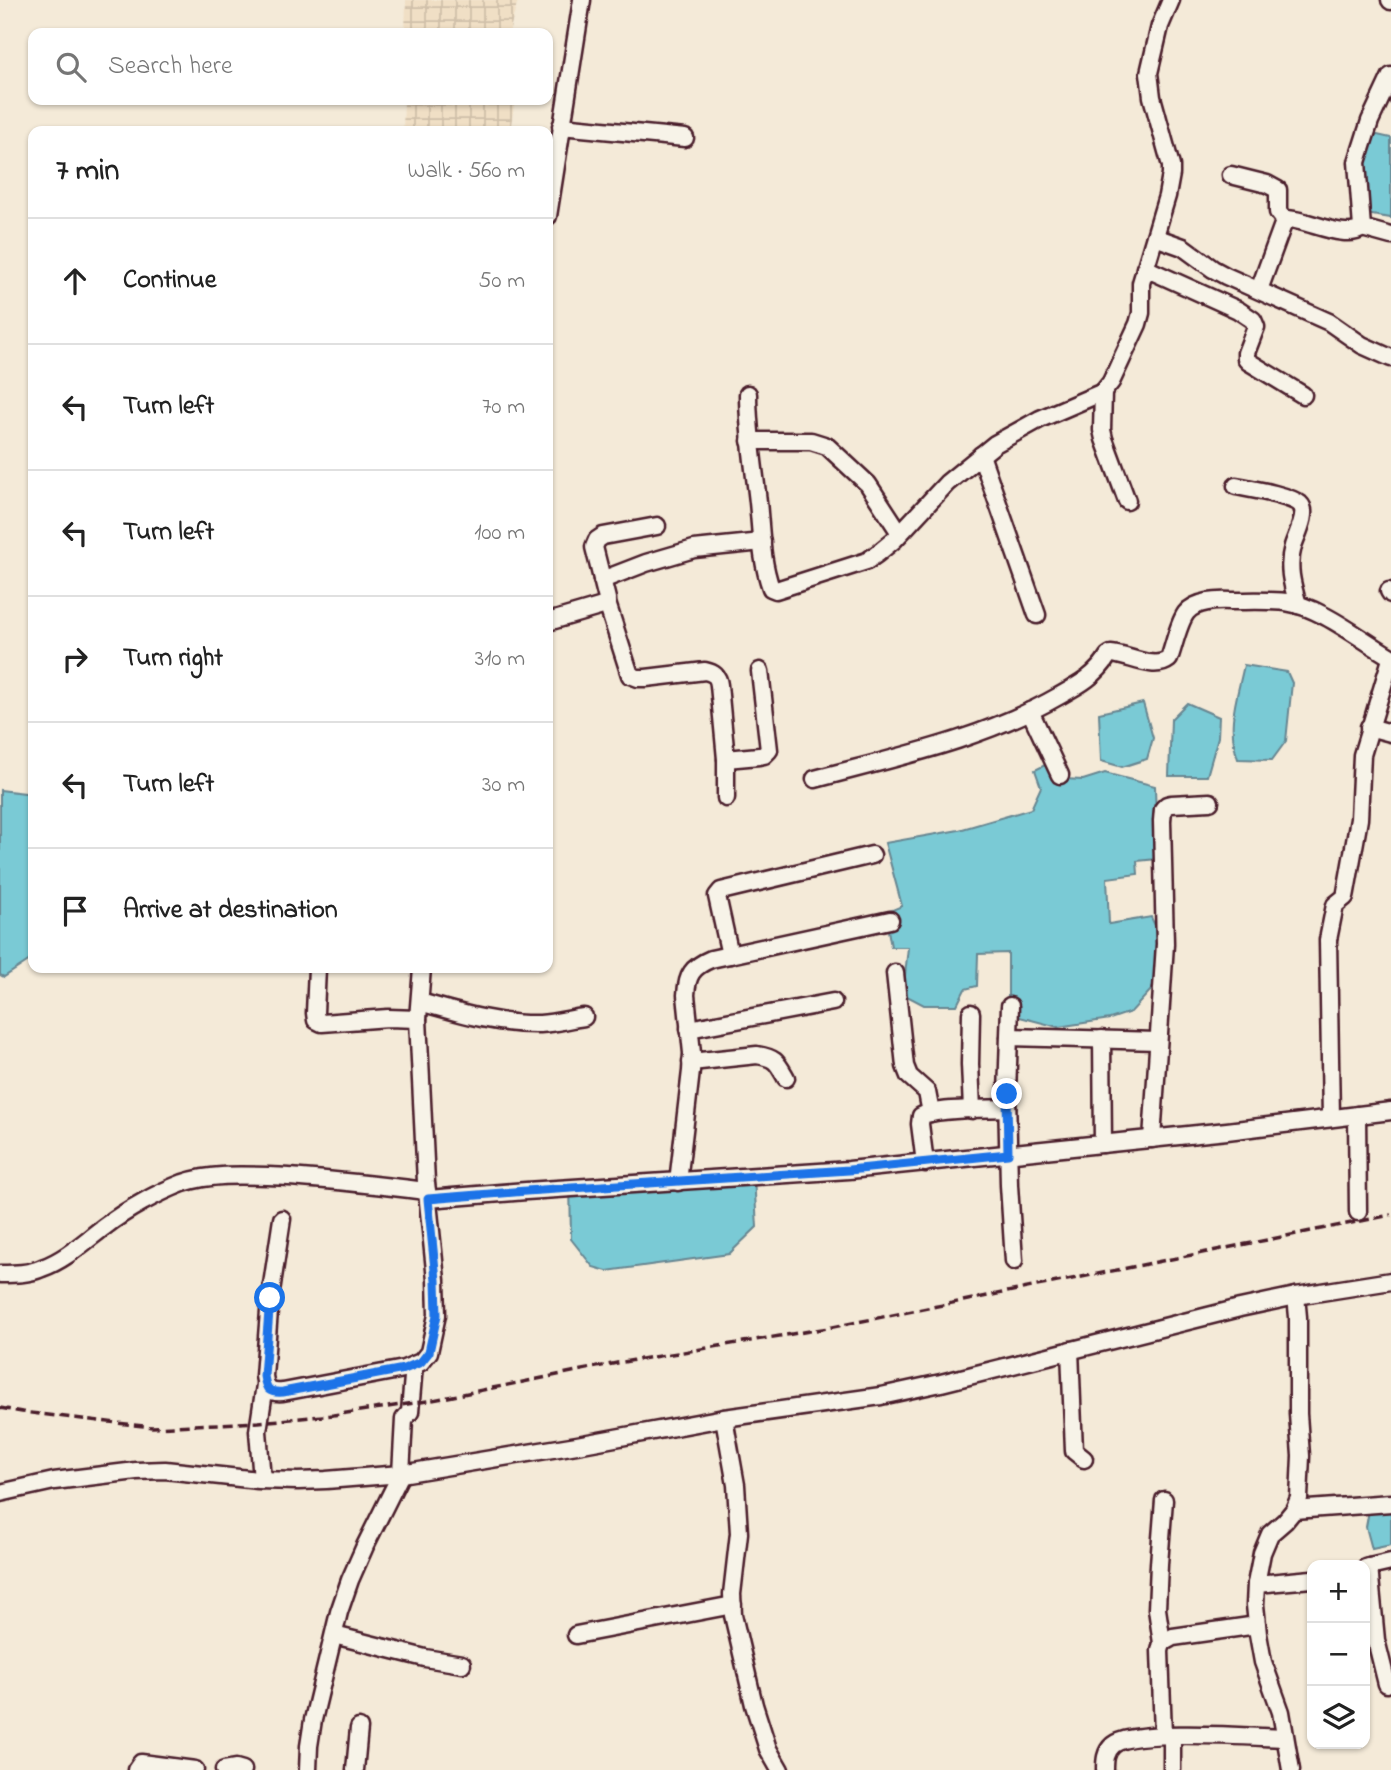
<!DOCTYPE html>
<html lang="en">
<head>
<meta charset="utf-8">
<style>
	:root { --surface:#fff; --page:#f6f6f6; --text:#222; --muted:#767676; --line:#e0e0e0 }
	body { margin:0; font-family:"Indie Flower",sans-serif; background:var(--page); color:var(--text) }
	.controls { position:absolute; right:21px; bottom:21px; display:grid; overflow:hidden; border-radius:14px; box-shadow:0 2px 5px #0004 }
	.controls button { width:63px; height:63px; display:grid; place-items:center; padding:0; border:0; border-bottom:2px solid var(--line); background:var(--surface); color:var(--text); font:35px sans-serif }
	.stop { position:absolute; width:21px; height:21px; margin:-16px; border:5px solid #1a73e8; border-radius:50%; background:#fff }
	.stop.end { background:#1a73e8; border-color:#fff; box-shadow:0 2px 7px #0008 }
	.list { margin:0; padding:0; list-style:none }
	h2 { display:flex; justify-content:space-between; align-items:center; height:91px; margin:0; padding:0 28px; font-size:30px }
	h2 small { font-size:23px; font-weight:400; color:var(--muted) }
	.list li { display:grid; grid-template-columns:46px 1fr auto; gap:21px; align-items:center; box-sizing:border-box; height:126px; padding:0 28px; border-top:2px solid var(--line) }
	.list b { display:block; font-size:26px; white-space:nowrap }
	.list em { font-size:23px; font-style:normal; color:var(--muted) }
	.icon { flex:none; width:38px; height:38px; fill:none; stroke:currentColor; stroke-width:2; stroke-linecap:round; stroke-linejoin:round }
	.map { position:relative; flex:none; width:1391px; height:1770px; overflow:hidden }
	.search { position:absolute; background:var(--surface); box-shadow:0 2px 5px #0004; left:28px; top:28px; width:525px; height:77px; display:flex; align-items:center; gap:18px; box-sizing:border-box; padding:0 24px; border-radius:14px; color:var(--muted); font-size:26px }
	.panel { position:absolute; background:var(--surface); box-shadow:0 2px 5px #0004; left:28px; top:126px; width:525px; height:847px; border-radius:14px }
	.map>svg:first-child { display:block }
	.industrial { fill:url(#industrial-grid) }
	.water { fill:#7acad5; stroke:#678691; stroke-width:2 }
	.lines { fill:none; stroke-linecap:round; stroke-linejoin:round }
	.minor-casing { stroke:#4a1f2b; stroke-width:21 }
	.minor { stroke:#f7f3e8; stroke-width:16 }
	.rail { stroke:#4a1f2b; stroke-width:3.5; stroke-dasharray:10 5; stroke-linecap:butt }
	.route { stroke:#1a73e8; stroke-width:9 }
</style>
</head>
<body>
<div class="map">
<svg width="1391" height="1770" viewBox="0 0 1391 1770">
	<defs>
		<pattern id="industrial-grid" width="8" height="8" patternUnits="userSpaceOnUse" patternTransform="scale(1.75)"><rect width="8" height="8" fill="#f0dfc5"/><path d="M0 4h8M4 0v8" fill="none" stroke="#cfbfa9"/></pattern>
	</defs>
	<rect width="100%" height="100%" fill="#f4ead8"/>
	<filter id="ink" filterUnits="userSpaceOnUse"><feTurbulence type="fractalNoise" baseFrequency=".0143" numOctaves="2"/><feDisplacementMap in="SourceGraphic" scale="14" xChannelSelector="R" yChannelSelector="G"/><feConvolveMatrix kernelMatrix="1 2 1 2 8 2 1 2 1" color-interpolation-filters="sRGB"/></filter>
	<g filter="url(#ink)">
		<g class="industrial">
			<polygon points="406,0 518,0 509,33 405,33"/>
			<polygon points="404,100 515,100 510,131 403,131"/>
		</g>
		<g class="water">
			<polygon points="1364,132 1391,138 1391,218 1365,214"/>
			<path d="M1244,665L1287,672L1292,683L1286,741L1272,760L1238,759C1226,725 1237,698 1244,665Z"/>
			<polygon points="1143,703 1153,738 1147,759 1122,767 1101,761 1099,713"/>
			<polygon points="1187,703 1219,717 1218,737 1207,776 1169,776 1171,719"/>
			<polygon points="1051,762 1064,779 1083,780 1105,773 1155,786 1157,859 1137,861 1138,874 1107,878 1109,924 1151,917 1157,930 1157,969 1152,989 1131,1012 1110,1019 1058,1027 1008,1014 1008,953 978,954 977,986 965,989 957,1005 924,1005 903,994 908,947 891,947 885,913 902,906 885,843 959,830 1031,809 1041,787 1035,770"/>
			<polygon points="0,790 33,794 33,958 4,977 0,975"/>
			<polygon points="754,1177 757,1227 729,1254 607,1271 593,1267 571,1239 570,1181"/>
			<polygon points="1391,1497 1391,1545 1372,1549 1366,1527 1371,1499"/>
		</g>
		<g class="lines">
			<g class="minor-casing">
				<g id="minor">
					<polyline points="1390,0 1391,1"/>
					<polyline points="561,126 685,138"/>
					<polyline points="1231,175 1267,184 1278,190 1278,212 1285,221"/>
					<polyline points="548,216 582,0"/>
					<polyline points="1362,228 1391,236"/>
					<polyline points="1155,237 1183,247 1213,269 1226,276 1329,322 1362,345 1391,358"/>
					<polyline points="1145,268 1238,310 1253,320 1256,327 1246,353 1246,359 1249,362 1303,395"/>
					<path d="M1259,290L1282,227L1287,219C1307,219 1346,241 1362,228L1357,162L1370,121L1391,76"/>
					<polyline points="1103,392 1102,430 1104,439 1127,501"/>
					<path d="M748,394C748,431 754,466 758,502C761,530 761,561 771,588L776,590L867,561L877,554L894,540L947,483L995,444L1040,419L1103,392L1111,382L1138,324L1141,313V283L1167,196L1171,174V166L1152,97L1149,73L1160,26L1171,0"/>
					<polyline points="750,441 811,441 827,446 868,484 900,533"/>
					<polyline points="981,455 1037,615"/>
					<path d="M1236,486C1251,489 1289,495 1300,504C1309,512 1296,536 1293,546C1287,567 1292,584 1298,605"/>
					<polyline points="602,580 646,563 694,549 762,542"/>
					<polyline points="1389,591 1391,594"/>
					<path d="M607,603L630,675L638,678H646L705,671C714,673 718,676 719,685L726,759V798"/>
					<polyline points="548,622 606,605 607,599 594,547 597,540 603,536 657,526"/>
					<polyline points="1030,711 1060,775"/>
					<polyline points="1369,727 1391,733"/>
					<polyline points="726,759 759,756 764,755 769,750 760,671"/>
					<path d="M815,779C898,757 984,739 1059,696C1079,685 1096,676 1108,656L1111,654C1129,655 1154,671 1169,659C1174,646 1178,624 1186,613C1195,601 1218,600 1232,601C1249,601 1268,600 1286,602C1321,607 1360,639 1391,657"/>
					<polyline points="730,955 717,896 721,891 872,855"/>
					<polyline points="317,968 315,1013 316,1020 322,1023 388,1018 418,1019"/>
					<polyline points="895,973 905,1066 909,1076 927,1092 931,1113"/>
					<path d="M420,1002C459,1013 499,1025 540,1024C555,1023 570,1019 584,1017"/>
					<polyline points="1010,1006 1007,1094 1009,1185 1014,1261"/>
					<polyline points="971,1013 970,1064 972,1110"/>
					<polyline points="689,1029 833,1002"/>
					<polyline points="1009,1037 1158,1041"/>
					<polyline points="1102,1039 1103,1144"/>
					<path d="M691,1062L757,1055C776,1058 777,1062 786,1078"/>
					<polyline points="1357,1115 1358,1212"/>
					<polyline points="1331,1118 1328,940 1335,905 1345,897 1346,892 1359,819 1362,755 1391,659"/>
					<polyline points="1152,1139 1165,944 1162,821 1163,809 1167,805 1171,804 1210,802"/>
					<path d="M925,1163L920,1124L921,1116C936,1108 988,1109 1007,1108"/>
					<path d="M678,1182L691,1071L692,1053L686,995C687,975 692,967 711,959L890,920"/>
					<polyline points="428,1199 526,1191 849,1170 1227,1131 1391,1111"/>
					<path d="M282,1219L270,1298L264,1376C266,1390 269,1393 283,1392L404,1369L421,1362L429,1352L437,1315L436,1280L426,1182L418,1019L422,968"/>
					<path d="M0,1274C14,1274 29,1274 42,1268C65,1260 84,1242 104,1227C126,1210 157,1193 183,1183C210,1174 240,1175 268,1176C322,1178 374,1185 427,1191"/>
					<polyline points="1070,1350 1074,1451 1084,1459"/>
					<polyline points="724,1418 736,1485 739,1533 732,1594 733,1615 754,1705 768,1749 780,1770"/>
					<polyline points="262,1480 258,1431 265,1385"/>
					<polyline points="0,1493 54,1481 136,1471 165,1470 258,1480 298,1481 326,1480 401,1474 577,1445 724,1418 881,1396 941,1383 1240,1308 1296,1296 1391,1281"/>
					<polyline points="1294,1510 1391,1503"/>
					<polyline points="1369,1567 1376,1640 1387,1684"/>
					<polyline points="1365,1568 1391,1562"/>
					<polyline points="1256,1584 1312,1579"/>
					<polyline points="334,1635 425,1658 462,1664"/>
					<polyline points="576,1635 733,1605"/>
					<polyline points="1162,1643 1157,1609 1159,1564 1164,1500"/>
					<polyline points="1163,1734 1160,1651 1162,1643 1173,1637 1257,1625"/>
					<polyline points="136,1770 141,1763 195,1770"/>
					<polyline points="224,1770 236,1768 243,1770"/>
					<polyline points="308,1770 309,1746 313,1720 339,1612 350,1580 365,1546 401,1474 404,1419 410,1412 414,1365"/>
					<polyline points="355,1770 359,1728"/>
					<path d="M1105,1770C1105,1761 1105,1752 1113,1745C1132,1728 1255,1737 1285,1738"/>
					<polyline points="1172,1770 1172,1735"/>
					<polyline points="1291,1770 1281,1712 1263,1662 1258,1634 1255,1605 1256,1584 1262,1553 1270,1534 1285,1521 1294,1510 1299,1498 1301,1456 1298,1414 1298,1317 1296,1296"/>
				</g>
			</g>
			<use href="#minor" class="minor"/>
			<polyline class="rail" points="0,1408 22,1412 152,1427 259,1422 333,1415 428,1401 617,1363 828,1328 1391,1215"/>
		</g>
	</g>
	<g class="lines" filter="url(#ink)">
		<path class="route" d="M270,1298L264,1376C266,1390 269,1393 283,1392L404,1369L421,1362L429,1352L437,1315L436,1280L428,1199L526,1191L849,1170L1008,1154L1007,1094"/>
	</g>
</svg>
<div class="controls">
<button>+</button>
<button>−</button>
<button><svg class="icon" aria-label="layers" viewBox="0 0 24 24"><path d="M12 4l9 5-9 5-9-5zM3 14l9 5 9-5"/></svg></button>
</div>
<div class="stop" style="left:270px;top:1298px"></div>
<div class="stop end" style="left:1007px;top:1094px"></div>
<div class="search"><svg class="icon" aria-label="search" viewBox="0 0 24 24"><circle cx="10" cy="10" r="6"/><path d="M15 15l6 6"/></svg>Search here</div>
<section class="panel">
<h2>7 min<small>Walk · 560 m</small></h2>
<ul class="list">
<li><svg class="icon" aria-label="ahead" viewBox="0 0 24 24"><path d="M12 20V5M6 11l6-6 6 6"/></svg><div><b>Continue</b></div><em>50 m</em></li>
<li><svg class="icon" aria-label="left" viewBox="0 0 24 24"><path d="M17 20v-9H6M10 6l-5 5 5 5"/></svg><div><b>Turn left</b></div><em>70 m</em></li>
<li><svg class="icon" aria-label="left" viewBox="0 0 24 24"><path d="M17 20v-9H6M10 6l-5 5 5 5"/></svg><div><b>Turn left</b></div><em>100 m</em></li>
<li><svg class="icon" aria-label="right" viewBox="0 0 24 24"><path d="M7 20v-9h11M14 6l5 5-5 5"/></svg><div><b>Turn right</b></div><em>310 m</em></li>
<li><svg class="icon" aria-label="left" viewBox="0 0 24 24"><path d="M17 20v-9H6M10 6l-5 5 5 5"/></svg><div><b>Turn left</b></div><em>30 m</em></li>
<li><svg class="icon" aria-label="arrive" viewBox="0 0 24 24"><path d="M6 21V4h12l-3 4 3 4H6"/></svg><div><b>Arrive at destination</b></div></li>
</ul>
</section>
</div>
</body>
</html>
